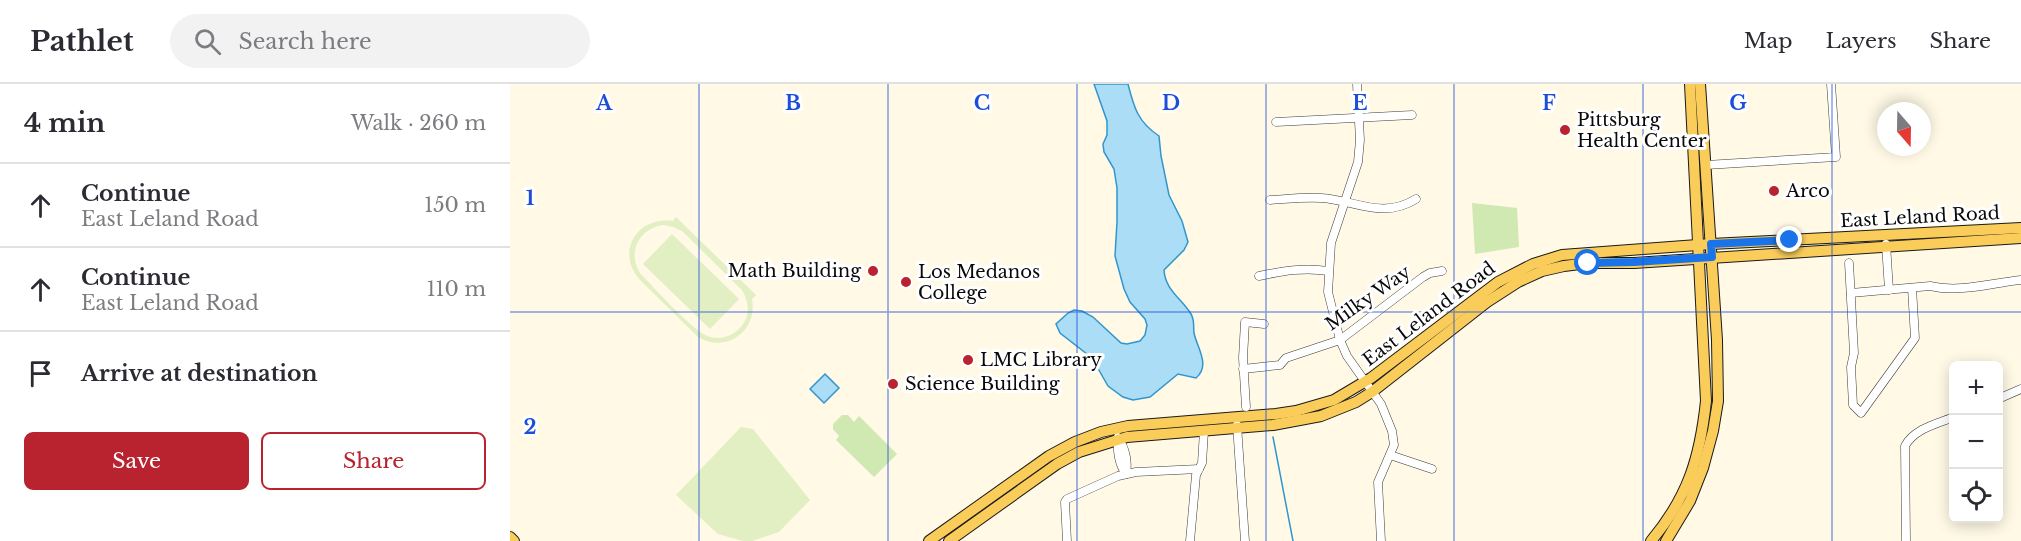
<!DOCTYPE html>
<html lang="en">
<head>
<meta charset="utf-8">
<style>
	:root { --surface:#fff; --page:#f2f2f3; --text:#2b2b33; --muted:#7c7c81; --line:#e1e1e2; --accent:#b9222f }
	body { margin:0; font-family:"Libre Baskerville",serif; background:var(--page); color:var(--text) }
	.controls { position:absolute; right:18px; bottom:18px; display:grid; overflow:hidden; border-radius:9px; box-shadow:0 3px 15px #0003 }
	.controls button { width:54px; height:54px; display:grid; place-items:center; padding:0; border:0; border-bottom:2px solid var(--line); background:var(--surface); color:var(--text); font:30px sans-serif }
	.compass { position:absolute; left:1367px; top:18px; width:54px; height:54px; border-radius:50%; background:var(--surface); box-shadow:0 3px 15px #0003; rotate:160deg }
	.stop { position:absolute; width:18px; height:18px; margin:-14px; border:4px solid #1a73e8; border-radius:50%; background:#fff }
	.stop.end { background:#1a73e8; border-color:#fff; box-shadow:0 2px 6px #0008 }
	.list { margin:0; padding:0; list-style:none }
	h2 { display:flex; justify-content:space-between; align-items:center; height:78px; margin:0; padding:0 24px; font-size:26px }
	h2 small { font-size:20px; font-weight:400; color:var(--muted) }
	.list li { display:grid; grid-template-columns:39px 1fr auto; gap:18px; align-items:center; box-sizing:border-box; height:84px; padding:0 24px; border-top:2px solid var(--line) }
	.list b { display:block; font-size:22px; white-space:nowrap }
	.list p { margin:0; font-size:20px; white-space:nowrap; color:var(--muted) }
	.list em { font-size:20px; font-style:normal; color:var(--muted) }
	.actions { display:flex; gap:12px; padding:18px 24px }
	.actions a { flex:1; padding:14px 0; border:2px solid var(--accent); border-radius:9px; text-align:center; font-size:21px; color:var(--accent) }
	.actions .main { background:var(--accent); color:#fff }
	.icon { flex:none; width:33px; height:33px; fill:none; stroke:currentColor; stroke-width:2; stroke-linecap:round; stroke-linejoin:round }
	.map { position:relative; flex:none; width:1511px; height:457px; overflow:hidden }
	header { display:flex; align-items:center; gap:36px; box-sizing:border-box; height:84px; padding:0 30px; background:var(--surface); border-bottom:2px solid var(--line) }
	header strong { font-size:28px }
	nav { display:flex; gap:33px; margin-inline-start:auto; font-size:21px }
	.search { width:420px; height:54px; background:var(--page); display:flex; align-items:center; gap:15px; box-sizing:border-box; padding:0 21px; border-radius:33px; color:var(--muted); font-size:22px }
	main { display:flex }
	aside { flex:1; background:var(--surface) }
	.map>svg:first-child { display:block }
	.green { fill:#d0e8b1 }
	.pitch { fill:#e2efc3; fill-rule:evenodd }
	.water { fill:#abddf6; stroke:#3196ce; stroke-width:1.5 }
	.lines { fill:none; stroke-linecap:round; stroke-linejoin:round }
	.stream { stroke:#3196ce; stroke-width:1.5 }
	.minor-casing { stroke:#3c3c3c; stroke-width:9 }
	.major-casing { stroke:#1a1a1a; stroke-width:12 }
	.minor { stroke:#fff; stroke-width:8 }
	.major { stroke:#facd5b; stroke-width:10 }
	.route { stroke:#1a73e8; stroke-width:8 }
	.grid { fill:none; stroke:#1d4ed8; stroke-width:1.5; stroke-opacity:0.55 }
	.poi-dot { fill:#b9222f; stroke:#fff; stroke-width:2 }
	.labels { text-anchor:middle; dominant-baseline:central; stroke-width:6; stroke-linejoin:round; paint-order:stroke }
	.poi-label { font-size:18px; fill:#090909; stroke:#fff; text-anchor:start }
	.street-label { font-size:18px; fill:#090909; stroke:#fff }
	.grid-label { font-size:20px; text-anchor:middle; font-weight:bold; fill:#1d4ed8; stroke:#fff; stroke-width:6; stroke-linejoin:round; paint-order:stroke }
</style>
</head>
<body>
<header>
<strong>Pathlet</strong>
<div class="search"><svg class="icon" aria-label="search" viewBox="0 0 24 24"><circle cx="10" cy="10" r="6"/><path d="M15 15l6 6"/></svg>Search here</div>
<nav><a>Map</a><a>Layers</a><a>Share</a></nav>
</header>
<main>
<aside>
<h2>4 min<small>Walk · 260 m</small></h2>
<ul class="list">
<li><svg class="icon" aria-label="ahead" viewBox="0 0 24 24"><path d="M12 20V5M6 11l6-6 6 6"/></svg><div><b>Continue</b><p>East Leland Road</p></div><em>150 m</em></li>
<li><svg class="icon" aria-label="ahead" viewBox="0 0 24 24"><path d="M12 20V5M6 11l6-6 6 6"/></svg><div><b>Continue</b><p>East Leland Road</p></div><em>110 m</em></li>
<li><svg class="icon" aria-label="arrive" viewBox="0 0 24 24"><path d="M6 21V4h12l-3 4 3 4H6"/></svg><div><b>Arrive at destination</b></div></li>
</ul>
<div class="actions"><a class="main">Save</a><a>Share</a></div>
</aside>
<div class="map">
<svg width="1511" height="457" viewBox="0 0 1511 457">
	<rect width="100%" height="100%" fill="#fff9e6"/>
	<g class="green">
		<polygon points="962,119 1007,124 1009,163 965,170"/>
		<polygon points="332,331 338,331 344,338 349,332 387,370 364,393 326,356 329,352 323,345 323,340"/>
	</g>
	<g class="pitch">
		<path d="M166,133L246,211L242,215C248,247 216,270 188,253L130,196C105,168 127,132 163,137ZM154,141L163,143L172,147L232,206C238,216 240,227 235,237C227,252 209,258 195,251C180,243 142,202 130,189C117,168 129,144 154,141Z"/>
		<polygon points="162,150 229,215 200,245 133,180"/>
		<polygon points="231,343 243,345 300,416 269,448 242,457 233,457 208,450 166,411"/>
	</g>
	<g class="water">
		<path d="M584,0H618C624,24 628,38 649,52L651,72L659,111L672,137L678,158L674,166L654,186C655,206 672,215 681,230C685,237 683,241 684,249C687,264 701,281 686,294L668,290L640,313L623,316L613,313L598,302L582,274L550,249L546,240L558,229L564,226L572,227L583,233L611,259L617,260L630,257L635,251L637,241L635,235L620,218L614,205L605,172L607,138V104L604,85L594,68L593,60L597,51V37Z"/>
		<polygon points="315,290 329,304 314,319 300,305"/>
	</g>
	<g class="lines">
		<polyline class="stream" points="763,353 783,457"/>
		<g class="minor-casing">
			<g id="minor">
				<polyline points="847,0 850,56 848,78 821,159 818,208 830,256 837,272 871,320 882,347 884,361 868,398 871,457"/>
				<polyline points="766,38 902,31"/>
				<polyline points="1196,81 1326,73 1321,0"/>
				<path d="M760,116C777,115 794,113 811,114C846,116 872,136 906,115"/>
				<polyline points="1376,160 1379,206"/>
				<polyline points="1339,179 1344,269 1341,283 1343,321 1351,329 1405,254 1402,204"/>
				<path d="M749,192C773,187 794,183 818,187"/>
				<path d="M1341,209L1420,202C1450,209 1481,199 1511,196"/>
				<polyline points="733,285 770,281 776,274 830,256 913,193 920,189 932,187"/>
				<polyline points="1488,315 1511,305"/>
				<polyline points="736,323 733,274 735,238 754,240"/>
				<polyline points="727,341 735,457"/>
				<path d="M608,353C607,366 608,379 616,390C618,379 616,364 608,355"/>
				<polyline points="880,371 922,385"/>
				<polyline points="557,457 555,418 557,415 608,392 626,388 689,385"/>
				<polyline points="680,457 686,391 692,379 694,347"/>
				<path d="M1396,457L1395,362C1404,345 1426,340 1444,333"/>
			</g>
		</g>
		<g class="major-casing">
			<g id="major">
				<polyline points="0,453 4,457"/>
				<polyline points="419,457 539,372 565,358 591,348 618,342 766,330 786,327 824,316 861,294 988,198 1023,180 1052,171 1201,160 1511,144"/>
				<polyline points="439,457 547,380 569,368 617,353 763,341 811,332 846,318 862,308 977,218 1008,198 1032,187 1054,182 1078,179 1124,179 1511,154"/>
				<path d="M1141,457C1178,413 1190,374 1196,317L1180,0"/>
				<polyline points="1156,457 1180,417 1193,384 1203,347 1208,317 1207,256 1190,0"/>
			</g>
		</g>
		<use href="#minor" class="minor"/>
		<use href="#major" class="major"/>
	</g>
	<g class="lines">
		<polyline class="route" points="1078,179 1124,178 1202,173 1201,160 1280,156"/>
	</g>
	<path class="grid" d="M189,0V457M378,0V457M567,0V457M756,0V457M944,0V457M1133,0V457M1322,0V457M0,228H1511"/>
	<g class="poi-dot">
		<circle cx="1055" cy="46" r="6"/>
		<circle cx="1264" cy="107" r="6"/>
		<circle cx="363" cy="187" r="6"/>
		<circle cx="396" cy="198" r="6"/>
		<circle cx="458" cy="276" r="6"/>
		<circle cx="383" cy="300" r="6"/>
	</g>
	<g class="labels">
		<g class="poi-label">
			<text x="1067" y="36">Pittsburg<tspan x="1067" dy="21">Health Center</tspan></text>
			<text x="1276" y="107">Arco</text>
			<text x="351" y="187" text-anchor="end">Math Building</text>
			<text x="408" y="188">Los Medanos<tspan x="408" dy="21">College</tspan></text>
			<text x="470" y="276">LMC Library</text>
			<text x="395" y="300">Science Building</text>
		</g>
		<g class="street-label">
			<text transform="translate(1410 133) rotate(-3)">East Leland Road</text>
			<text transform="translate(858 214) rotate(-35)">Milky Way</text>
			<text transform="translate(919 230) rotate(-37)">East Leland Road</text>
		</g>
	</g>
	<g class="grid-label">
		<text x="94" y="26">A</text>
		<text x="283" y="26">B</text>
		<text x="472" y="26">C</text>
		<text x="661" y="26">D</text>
		<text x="850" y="26">E</text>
		<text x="1039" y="26">F</text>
		<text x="1228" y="26">G</text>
		<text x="20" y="121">1</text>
		<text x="20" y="350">2</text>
	</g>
</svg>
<div class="controls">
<button>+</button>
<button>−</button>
<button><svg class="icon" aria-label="locate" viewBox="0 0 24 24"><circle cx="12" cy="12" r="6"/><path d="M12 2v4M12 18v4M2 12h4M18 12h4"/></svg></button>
</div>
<svg class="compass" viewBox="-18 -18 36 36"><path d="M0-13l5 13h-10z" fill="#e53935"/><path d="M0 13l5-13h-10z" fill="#7c7c81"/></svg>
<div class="stop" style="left:1078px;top:179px"></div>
<div class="stop end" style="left:1280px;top:156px"></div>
</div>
</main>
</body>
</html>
